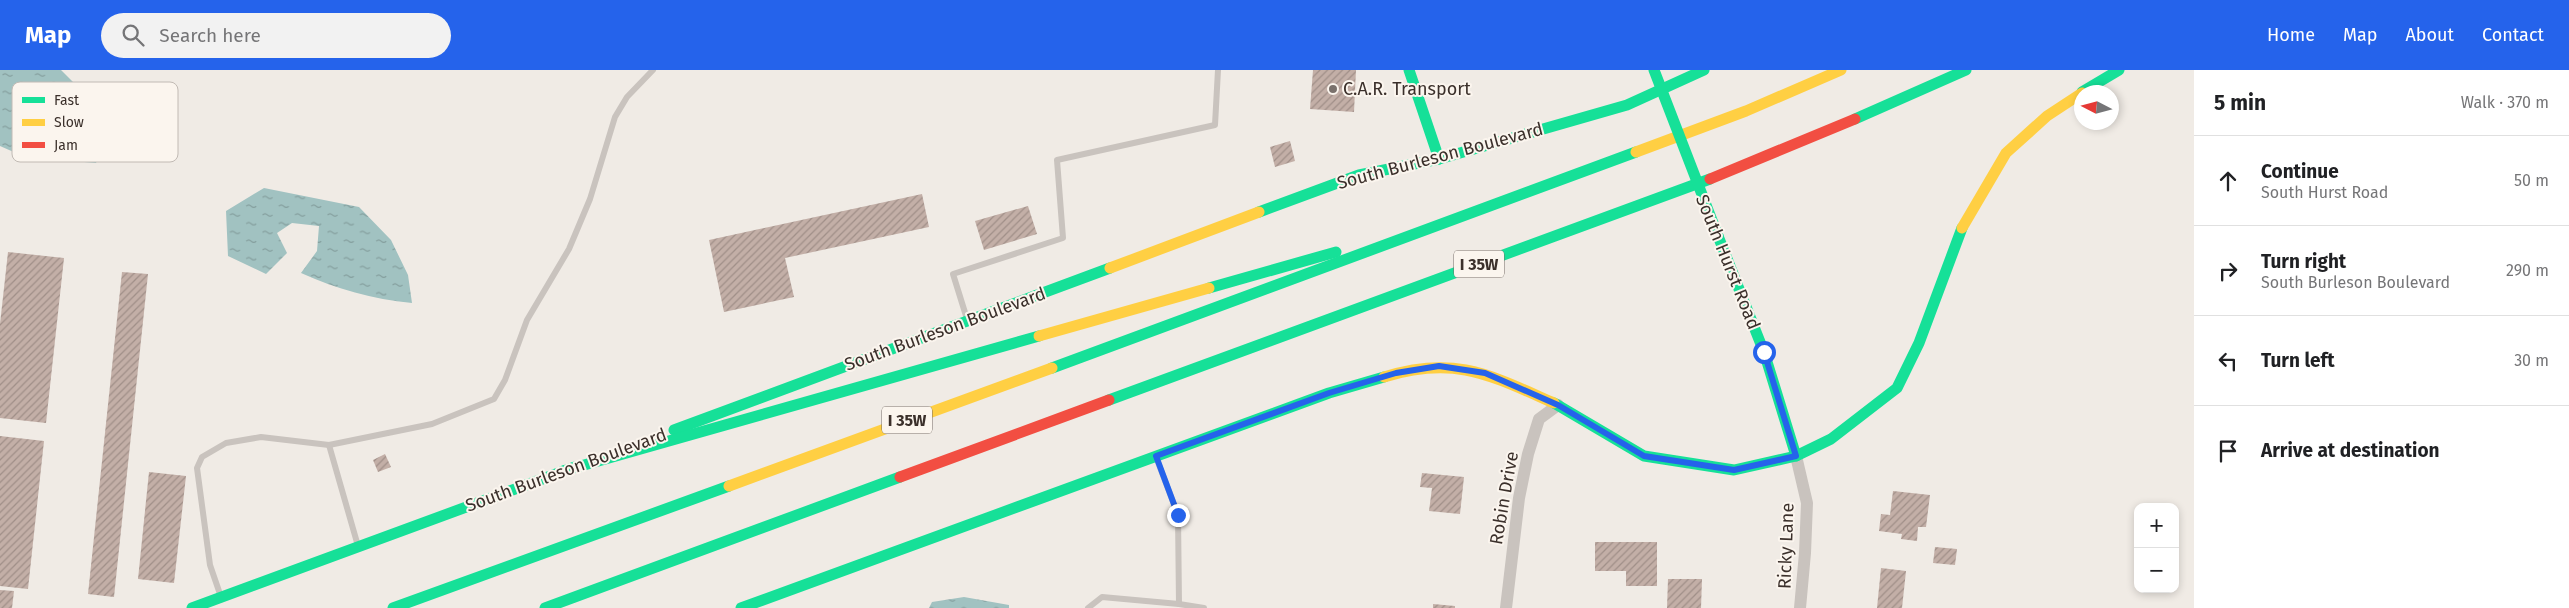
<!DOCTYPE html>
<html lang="en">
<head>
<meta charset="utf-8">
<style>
	:root { --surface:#fff; --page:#f2f2f2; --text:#202124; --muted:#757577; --line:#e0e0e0; --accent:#2563eb }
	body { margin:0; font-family:"Fira Sans",sans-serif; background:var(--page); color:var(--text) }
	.controls { position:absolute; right:15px; bottom:15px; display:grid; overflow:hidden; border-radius:10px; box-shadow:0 2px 8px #0003 }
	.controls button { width:45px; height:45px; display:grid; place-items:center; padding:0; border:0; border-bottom:1px solid var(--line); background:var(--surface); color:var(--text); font:25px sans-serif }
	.compass { position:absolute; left:2074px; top:15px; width:45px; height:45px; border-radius:50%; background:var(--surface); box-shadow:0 2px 8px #0003; rotate:276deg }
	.stop { position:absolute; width:15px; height:15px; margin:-11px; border:4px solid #2563eb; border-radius:50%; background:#fff }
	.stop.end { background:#2563eb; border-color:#fff; box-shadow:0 1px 5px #0008 }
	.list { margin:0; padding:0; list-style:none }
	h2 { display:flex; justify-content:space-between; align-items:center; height:65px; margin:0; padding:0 20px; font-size:21px }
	h2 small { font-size:16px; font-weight:400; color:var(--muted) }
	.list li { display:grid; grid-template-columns:32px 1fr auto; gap:15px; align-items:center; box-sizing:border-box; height:90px; padding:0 20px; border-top:1px solid var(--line) }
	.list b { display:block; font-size:19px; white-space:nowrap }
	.list p { margin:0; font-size:16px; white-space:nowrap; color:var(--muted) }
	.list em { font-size:16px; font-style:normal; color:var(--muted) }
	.icon { flex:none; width:28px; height:28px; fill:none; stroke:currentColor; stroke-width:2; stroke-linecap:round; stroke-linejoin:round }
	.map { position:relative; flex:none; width:2194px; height:538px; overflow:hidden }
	header { display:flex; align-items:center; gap:30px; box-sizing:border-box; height:70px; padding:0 25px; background:var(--accent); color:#fff }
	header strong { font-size:24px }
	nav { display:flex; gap:28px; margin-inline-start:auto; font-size:18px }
	.search { width:350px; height:45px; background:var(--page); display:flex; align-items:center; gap:12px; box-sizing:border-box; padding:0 18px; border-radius:28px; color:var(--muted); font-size:19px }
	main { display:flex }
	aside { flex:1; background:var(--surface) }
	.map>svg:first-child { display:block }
	.water { fill:url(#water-ripples) }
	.building { fill:url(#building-hatch) }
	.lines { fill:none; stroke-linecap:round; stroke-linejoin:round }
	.lane { stroke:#c9c3be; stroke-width:6 }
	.street { stroke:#c9c3be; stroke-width:12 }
	.fast { stroke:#16e098; stroke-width:11 }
	.slow { stroke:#ffcf43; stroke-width:11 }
	.jam { stroke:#f24e42; stroke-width:11 }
	.fast-bridge { stroke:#16e098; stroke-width:11 }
	.route { stroke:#2563eb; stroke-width:6 }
	.poi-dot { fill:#7a716c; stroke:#fbf5ee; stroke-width:2 }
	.labels { text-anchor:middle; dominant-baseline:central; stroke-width:4; stroke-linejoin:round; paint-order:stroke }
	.shield { fill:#fbf5ee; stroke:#756b66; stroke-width:1 }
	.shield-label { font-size:16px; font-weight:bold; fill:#3b302b }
	.poi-label { font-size:18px; fill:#3b302b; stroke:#fbf5ee; text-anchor:start }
	.street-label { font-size:18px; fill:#3b302b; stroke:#fbf5ee }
	.key { fill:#fbf5ee; stroke:#c1bab4; stroke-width:1 }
	.key-label { font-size:14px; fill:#3b302b }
</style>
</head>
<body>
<header>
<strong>Map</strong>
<div class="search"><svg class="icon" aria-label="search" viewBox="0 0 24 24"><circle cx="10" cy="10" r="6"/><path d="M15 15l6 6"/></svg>Search here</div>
<nav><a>Home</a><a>Map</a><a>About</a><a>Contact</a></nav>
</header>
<main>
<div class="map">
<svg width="2194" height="538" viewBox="0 0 2194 538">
	<defs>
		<pattern id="water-ripples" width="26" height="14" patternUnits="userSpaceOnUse" patternTransform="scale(1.25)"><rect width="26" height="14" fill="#a1c2c1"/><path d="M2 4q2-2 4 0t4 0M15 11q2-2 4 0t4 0" fill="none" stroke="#849e9d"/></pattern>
		<pattern id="building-hatch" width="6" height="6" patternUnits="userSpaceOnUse" patternTransform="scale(1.25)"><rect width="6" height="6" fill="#c3afa7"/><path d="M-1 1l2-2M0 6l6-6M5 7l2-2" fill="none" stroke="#a08f88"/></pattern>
	</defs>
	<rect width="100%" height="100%" fill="#f0ebe5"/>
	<g class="water">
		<polygon points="0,0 61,0 88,27 111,59 96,93 25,87 0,76"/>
		<path d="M264,118L359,137L391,170L408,205L412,233C372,229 337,219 301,203L317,181L319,156L292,153L277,163L287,183L266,204L228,186L226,141Z"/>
		<polygon points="964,527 1009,535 1009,538 929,538 932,532"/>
	</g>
	<g class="building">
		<polygon points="1313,0 1356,0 1354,42 1310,39"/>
		<polygon points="1290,71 1295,91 1275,97 1270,77"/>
		<polygon points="922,124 929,157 785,188 794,227 724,242 709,170"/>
		<polygon points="1028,136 1037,164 984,180 975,151"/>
		<polygon points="8,182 64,188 46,353 0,348 0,254"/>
		<polygon points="122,202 148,204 114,527 88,524"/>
		<polygon points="0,366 44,371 28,519 0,516"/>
		<polygon points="385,384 391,397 378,402 373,390"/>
		<polygon points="149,402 186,406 174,513 138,509"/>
		<polygon points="1422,403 1464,407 1460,444 1429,441 1432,418 1420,417"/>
		<polygon points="1893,421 1930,425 1926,457 1918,457 1917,471 1901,469 1902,464 1879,461 1881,444 1890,445"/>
		<polygon points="1595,472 1657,472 1657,516 1626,516 1626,501 1595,501"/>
		<polygon points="1935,477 1957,479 1955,495 1933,493"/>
		<polygon points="1881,498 1906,501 1902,538 1877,538"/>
		<polygon points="1668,509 1702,509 1701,538 1667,538"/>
		<polygon points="0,520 14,521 12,538 0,538"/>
		<polygon points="1433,534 1455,536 1455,538 1433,538"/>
	</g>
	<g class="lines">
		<g class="lane">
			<polyline points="967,249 953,204 1063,168 1057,90 1215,55 1218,0"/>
			<polyline points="329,375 358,476"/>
			<polyline points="1156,387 1178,445 1179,534 1204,538"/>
			<polyline points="221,527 210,495 197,398 202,387 226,373 261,367 329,375 432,354 494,329 505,310 527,250 569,179 590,129 615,47 627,27 653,0"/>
			<polyline points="1088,538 1102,527 1179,534"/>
		</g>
		<g class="street">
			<polyline points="1796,386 1807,433 1805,483 1800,538"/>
			<polyline points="1506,538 1519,428 1528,384 1539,349 1558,335"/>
		</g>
		<g class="fast">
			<polyline points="1409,0 1439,89"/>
			<polyline points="2082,22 2119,0"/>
			<polyline points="1855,49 1966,0"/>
			<polyline points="1259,142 1359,105 1439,89 1627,35 1704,0"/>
			<polyline points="1718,166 1764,282 1796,386"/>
			<polyline points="1209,218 1336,182"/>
			<polyline points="1052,298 1636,82"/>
			<polyline points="1109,330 1710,109"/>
			<polyline points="1554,333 1644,386 1734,400 1796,386 1831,369 1897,318 1919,273 1962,158"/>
			<polyline points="674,360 1110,198"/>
			<polyline points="563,401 1039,266"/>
			<polyline points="192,538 575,397"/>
			<polyline points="393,538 729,416"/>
			<polyline points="545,538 900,407"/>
			<polyline points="741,538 1329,323 1384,307"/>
		</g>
		<g class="slow">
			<polyline points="1636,82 1746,41 1841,0"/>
			<polyline points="1962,158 2006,83 2047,46 2082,23"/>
			<polyline points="1110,198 1259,142"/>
			<polyline points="1039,266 1209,218"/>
			<path d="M1384,307C1455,285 1490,305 1554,333"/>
			<polyline points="729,416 1052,298"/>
		</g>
		<g class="jam">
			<polyline points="1710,109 1855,49"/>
			<polyline points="900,407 1109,330"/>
		</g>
		<polyline class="fast-bridge" points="1654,0 1718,166"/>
	</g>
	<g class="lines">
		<polyline class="route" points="1178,445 1156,386 1329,323 1396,303 1439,296 1485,303 1558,335 1644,386 1734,400 1796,386 1764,282"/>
	</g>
	<circle class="poi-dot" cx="1333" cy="19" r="5"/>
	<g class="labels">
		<g class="shield">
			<rect x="1454" y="180.5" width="50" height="27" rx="4"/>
			<rect x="882" y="336.5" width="50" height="27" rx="4"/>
		</g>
		<g class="shield-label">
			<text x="1479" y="194">I 35W</text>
			<text x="907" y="350">I 35W</text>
		</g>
		<g class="poi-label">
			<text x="1343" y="19">C.A.R. Transport</text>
		</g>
		<g class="street-label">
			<text transform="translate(1440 86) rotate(-15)">South Burleson Boulevard</text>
			<text transform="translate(1728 192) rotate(68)">South Hurst Road</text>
			<text transform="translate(945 259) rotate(-20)">South Burleson Boulevard</text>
			<text transform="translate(566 400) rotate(-20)">South Burleson Boulevard</text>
			<text transform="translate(1504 428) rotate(-80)">Robin Drive</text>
			<text transform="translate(1786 476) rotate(-88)">Ricky Lane</text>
		</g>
	</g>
	<rect x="12" y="12" width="166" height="80" rx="8" class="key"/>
	<rect x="22" y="27" width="23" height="6" fill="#16e098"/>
	<rect x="22" y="49" width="23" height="7" fill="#ffcf43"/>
	<rect x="22" y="72" width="23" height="6" fill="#f24e42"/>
	<g class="key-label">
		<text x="54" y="35">Fast</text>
		<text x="54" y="57">Slow</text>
		<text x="54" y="80">Jam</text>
	</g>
</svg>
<div class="controls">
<button>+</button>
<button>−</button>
</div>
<svg class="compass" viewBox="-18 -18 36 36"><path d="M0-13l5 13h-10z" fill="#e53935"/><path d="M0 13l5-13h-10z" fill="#757577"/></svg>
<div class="stop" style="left:1764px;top:282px"></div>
<div class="stop end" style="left:1178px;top:445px"></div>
</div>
<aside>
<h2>5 min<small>Walk · 370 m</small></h2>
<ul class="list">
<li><svg class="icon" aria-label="ahead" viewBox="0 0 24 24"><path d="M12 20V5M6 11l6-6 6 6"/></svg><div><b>Continue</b><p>South Hurst Road</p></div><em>50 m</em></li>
<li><svg class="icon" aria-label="right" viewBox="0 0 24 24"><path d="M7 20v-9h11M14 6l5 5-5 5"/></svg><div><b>Turn right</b><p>South Burleson Boulevard</p></div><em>290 m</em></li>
<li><svg class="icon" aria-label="left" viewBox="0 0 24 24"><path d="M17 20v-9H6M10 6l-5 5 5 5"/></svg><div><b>Turn left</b></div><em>30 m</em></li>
<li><svg class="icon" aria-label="arrive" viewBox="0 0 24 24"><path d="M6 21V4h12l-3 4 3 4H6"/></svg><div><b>Arrive at destination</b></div></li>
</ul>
</aside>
</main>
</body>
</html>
